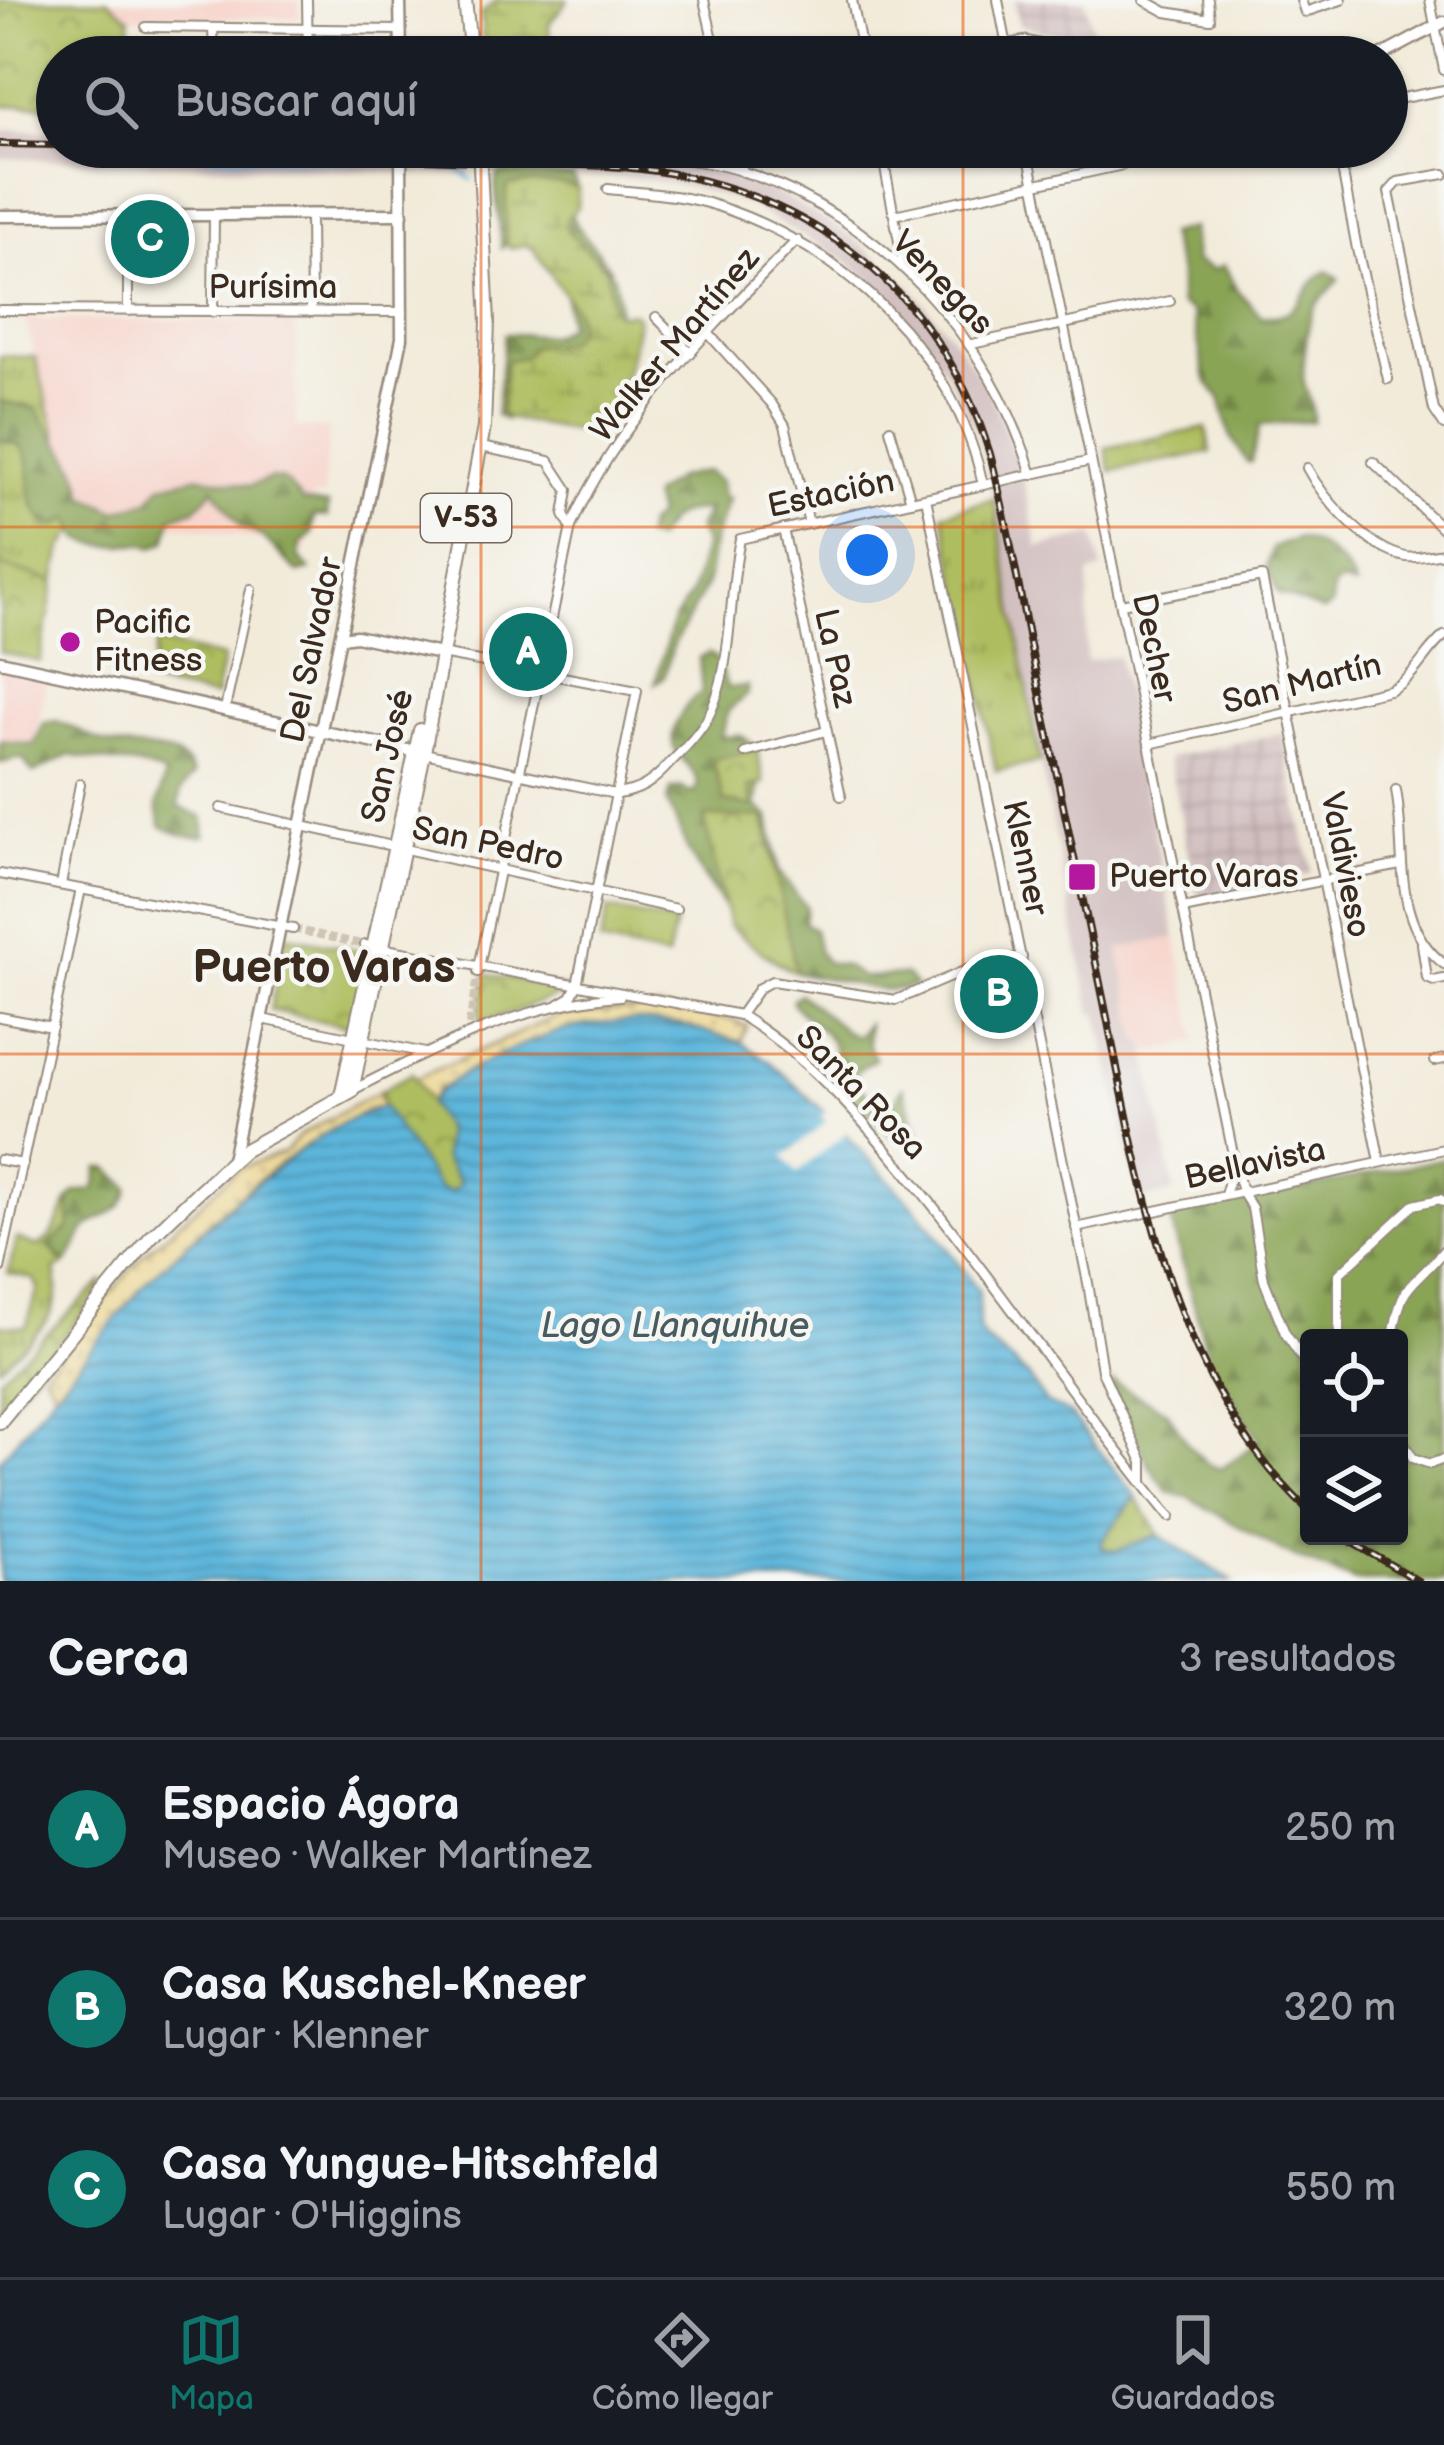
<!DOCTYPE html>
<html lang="es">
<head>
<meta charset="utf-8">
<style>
	:root { --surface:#171b24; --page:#242831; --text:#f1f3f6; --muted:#9ea1a6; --line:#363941; --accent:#0f766e }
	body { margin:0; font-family:"Balsamiq Sans",sans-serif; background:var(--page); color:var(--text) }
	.controls { position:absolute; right:36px; bottom:36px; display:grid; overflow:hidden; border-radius:12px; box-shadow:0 3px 9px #0004 }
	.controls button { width:108px; height:108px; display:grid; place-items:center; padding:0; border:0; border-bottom:3px solid var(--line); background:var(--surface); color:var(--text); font:60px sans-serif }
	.you { position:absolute; left:867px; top:555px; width:42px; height:42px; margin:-30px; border:9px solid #fff; border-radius:50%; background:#1a73e8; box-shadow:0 0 0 18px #1a73e833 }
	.badge { display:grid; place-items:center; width:78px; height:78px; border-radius:50%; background:var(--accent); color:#fff; font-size:39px; font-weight:700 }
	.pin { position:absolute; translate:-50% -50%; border:6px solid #fff; box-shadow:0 3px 12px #0006 }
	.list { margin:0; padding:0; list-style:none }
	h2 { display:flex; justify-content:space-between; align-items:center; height:156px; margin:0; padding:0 48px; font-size:51px }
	h2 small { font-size:39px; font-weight:400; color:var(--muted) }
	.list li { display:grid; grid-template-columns:78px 1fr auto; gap:36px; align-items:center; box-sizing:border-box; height:180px; padding:0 48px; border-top:3px solid var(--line) }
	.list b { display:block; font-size:45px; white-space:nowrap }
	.list p { margin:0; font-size:39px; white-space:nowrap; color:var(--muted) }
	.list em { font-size:39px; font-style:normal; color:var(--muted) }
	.icon { flex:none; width:66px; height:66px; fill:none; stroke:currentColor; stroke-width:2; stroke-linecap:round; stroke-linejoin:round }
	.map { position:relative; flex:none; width:1444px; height:1581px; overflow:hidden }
	.search { position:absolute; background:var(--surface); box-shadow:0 3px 9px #0004; left:36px; right:36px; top:36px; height:132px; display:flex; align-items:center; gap:30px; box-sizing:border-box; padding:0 42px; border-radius:66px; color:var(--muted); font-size:45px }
	.sheet { height:696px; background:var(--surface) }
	nav { display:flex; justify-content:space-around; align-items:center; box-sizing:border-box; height:168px; border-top:3px solid var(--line); background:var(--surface); font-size:33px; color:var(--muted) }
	nav a { display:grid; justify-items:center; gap:6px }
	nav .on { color:var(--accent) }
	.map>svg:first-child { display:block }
	.built { fill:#f7d1c8 }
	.industrial { fill:url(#industrial-grid) }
	.railway { fill:#d2bfc0 }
	.grass { fill:url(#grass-tufts); stroke:#74743e; stroke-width:3 }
	.forest { fill:url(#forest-firs); stroke:#62673a; stroke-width:3; fill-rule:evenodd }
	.wetland { fill:url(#wetland-marsh); stroke:#74743e; stroke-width:3 }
	.sand { fill:url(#sand-dots); stroke:#94825e; stroke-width:3 }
	.park { fill:url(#park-crowns); stroke:#74743e; stroke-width:3 }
	.water { fill:url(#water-rules); stroke:#4c707c; stroke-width:3 }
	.pier { fill:#f2ebda }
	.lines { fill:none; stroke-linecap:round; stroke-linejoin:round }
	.stream { stroke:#5db6db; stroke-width:3 }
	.street-tunnel { stroke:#cdc4b4; stroke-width:8; stroke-dasharray:8 4; stroke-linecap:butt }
	.street-casing { stroke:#968a7c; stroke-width:12 }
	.secondary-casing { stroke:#968a7c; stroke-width:15 }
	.primary-casing { stroke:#968a7c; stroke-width:16 }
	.street { stroke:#fff; stroke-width:8 }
	.secondary { stroke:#fff; stroke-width:10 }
	.primary { stroke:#fff; stroke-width:12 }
	.rail-casing { stroke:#3b2a1e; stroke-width:8 }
	.rail { stroke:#f6f6f2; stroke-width:3; stroke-dasharray:9; stroke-linecap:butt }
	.grid { fill:none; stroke:#e8590c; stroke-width:3; stroke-opacity:0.55 }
	.poi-dot { fill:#b5179e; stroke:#f6f6f2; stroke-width:4.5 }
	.labels { text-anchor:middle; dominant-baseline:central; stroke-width:9; stroke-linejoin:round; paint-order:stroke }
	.shield { fill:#f6f6f2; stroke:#73675e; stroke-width:3 }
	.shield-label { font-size:30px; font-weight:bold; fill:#3b2a1e }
	.street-label { font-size:33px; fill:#3b2a1e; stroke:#f6f6f2 }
	.poi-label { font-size:33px; fill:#3b2a1e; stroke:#f6f6f2; text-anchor:start }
	.water-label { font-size:36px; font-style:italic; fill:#475b60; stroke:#f6f6f2 }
	.district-label { font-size:45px; font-weight:bold; fill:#3b2a1e; stroke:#f6f6f2 }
</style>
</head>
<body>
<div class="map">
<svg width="1444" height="1581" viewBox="0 0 1444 1581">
	<defs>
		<pattern id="industrial-grid" width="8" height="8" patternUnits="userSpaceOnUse" patternTransform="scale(3)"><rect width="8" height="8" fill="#d2bfc0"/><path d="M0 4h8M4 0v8" fill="none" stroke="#b5a4a5"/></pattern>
		<pattern id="grass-tufts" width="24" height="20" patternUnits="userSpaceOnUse" patternTransform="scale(3)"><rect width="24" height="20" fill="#aebd5f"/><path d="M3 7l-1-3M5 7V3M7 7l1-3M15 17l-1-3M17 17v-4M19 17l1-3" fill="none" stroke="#8f9a4e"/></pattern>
		<pattern id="forest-firs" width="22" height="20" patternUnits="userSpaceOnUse" patternTransform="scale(3)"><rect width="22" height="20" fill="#8aa456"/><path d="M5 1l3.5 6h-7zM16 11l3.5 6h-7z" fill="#728647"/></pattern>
		<pattern id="wetland-marsh" width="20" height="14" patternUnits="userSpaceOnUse" patternTransform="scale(3)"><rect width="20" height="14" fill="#aebd5f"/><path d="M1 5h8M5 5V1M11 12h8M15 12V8" fill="none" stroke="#8f9a4e"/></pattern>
		<pattern id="sand-dots" width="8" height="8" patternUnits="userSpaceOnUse" patternTransform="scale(3)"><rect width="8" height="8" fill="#eeda9e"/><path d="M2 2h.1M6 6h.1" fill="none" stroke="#cdbb88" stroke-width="1.8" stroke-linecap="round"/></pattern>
		<pattern id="park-crowns" width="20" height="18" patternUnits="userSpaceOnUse" patternTransform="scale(3)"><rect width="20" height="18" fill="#aebd5f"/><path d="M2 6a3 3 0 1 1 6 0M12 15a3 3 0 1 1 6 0" fill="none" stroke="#8f9a4e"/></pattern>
		<pattern id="water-rules" width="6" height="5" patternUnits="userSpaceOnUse" patternTransform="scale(3)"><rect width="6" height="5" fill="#5db6db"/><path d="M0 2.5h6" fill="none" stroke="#4e94b1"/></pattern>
	</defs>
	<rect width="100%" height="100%" fill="#f6f6f2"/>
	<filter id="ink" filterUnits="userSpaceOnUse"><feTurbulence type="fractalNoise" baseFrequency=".00833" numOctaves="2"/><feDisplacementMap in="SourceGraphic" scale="24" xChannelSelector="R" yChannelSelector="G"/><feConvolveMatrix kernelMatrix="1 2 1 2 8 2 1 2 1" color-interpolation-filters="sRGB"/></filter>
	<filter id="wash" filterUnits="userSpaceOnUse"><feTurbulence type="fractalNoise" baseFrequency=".004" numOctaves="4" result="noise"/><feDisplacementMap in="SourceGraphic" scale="48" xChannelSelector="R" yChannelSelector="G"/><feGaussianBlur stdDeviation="2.7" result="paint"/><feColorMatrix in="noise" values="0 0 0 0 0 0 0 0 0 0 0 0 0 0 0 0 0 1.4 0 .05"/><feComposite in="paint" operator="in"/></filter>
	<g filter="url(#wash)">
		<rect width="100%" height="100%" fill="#f2ebda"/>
		<g class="built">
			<polygon points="93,0 299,0 300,18 139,18 115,13"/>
			<polygon points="25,319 296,321 296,427 329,429 324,496 312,497 305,550 191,526 81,522"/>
			<polygon points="0,665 47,675 35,745 0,741"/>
			<polygon points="1176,937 1197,1041 1146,1053 1144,1042 1139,1043 1119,948"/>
		</g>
		<g class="industrial">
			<polygon points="1014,0 1085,0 1096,44 1020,25"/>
			<polygon points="1282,733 1312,873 1198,898 1168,758"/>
		</g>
		<g class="railway">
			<polygon points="0,130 57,131 57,147 468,147 470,175 0,158"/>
			<polygon points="489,150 628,157 721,172 783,196 847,233 908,284 954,339 988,389 1020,467 1038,547 1094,535 1102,570 1089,574 1086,661 1118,656 1176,937 1119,949 1139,1042 1144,1042 1175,1192 1139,1200 1098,1014 1092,1014 1084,977 1037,745 1039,743 987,470 975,430 946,372 915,329 876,286 845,260 747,204 692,187 642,179 490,173"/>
		</g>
		<g class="grass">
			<polygon points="0,356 35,357 81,522 62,549 55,582 0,565"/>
			<polygon points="994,499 1040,762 996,771 943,513"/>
			<polygon points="608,909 675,923 667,958 600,943"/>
			<path d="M70,1198L69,1227L56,1257L66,1263L55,1270C67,1316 30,1338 0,1367V1325L26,1327L38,1289L34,1279L8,1273L17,1238L38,1246L51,1236Z"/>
		</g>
		<g class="forest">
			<path d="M504,173L573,177L576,185C554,220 599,243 613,275C620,293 618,313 617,332L505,420L496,415L505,334L552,335L568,325L565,293L529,241L511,238L502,248L495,185L498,175Z"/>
			<path d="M1192,228L1195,261L1213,270L1224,265L1238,291L1261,316C1305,320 1296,288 1327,271L1339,278C1332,290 1320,297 1314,308C1308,318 1303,362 1303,375C1304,392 1314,403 1313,421L1260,425L1251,462H1247L1230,435L1220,398L1206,380L1192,312L1179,304V273L1168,234Z"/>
			<path d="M0,401L36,408C54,444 78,453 84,495L117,511L149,500L161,485L200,476L250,486L272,478L284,480L303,501L328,505L327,517L314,516L312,534L301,543L299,557L310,570L298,573L262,536L241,527L214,489L195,509L172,517L166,541L153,547C130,537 114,555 79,538L70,518L60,524L48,525C15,493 41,473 20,445L0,440Z"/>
			<path d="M706,471L721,482L723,498H729L713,542L707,584L673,646L664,677L655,683L673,621L691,594L705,544L697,528L708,510C675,512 675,512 655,541L645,538L647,524L657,516L652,496L677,478Z"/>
			<path d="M1299,538C1322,544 1347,563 1355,586L1339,582L1333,588L1332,606L1323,611L1279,594L1266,568L1273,548Z"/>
			<path d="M709,653L716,658L728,688L747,686V694L728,711L721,738L739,735C767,747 761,781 756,805L769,817L779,872L806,907L804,923L814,929L819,953L826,962L845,966L862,977L906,975L915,985C890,995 867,987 841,981C824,977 801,976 786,968C750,949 709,888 690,854C680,837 677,819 667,802L671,789L681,787L689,793L696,791L698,781C692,768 682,760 675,749C665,731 688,700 702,692L699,658Z"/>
			<path d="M56,721C74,727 90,738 109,744C136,752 181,742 193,775L181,791L178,806L203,817L205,836C194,840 171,832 161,826L157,806L165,775C135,761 102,763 70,755L33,773L22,758L0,763V741L34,745L44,723Z"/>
			<path d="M800,994L848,1033L858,1036L867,1024L868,1044L875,1059L856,1071L857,1083L867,1094L893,1104L903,1087L921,1141L891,1136L826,1070L836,1060C837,1032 808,1024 793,1004V999Z"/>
			<path d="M1444,1158V1581H1355L1287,1554L1188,1497L1169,1493L1151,1469L1113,1392V1382L1167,1411L1189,1446L1208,1464L1221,1469L1259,1442L1208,1356L1170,1217ZM1309,1338H1399V1536H1309Z"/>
			<path d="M99,1168H108L129,1187C124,1215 104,1212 87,1228C77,1239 76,1253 66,1263L48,1246L69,1227L70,1198L76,1192L95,1189Z"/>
		</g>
		<g class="wetland">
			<polygon points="497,0 568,0 549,24 550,57 485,57 481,14"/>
			<path d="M525,183H558L578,188V207L567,218V231L606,268L612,309L619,315L631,312L638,316C638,342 614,420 592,434L506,418L501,413L506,361L524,357L532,346C555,345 569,349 579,324L574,308L533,249L525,245L510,248L506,243V189L509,185Z"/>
		</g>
		<g class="sand">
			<path d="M658,1008L732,1020L747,1026L741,1042C601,1002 561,1028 437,1090L429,1104L415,1079L560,1015Z"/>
			<path d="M380,1091L383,1106C365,1109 349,1121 333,1130C224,1190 134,1297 55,1392L44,1373L141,1257L239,1168L284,1153L299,1136Z"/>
		</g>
		<g class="park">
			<polygon points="0,0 107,0 130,18 130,57 57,57 57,113 41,105 0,106"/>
			<polygon points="1206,428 1211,452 1111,471 1106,448"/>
			<polygon points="0,565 55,582 40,662 0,652"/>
			<polygon points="157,642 223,658 215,697 148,684"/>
			<polygon points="757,750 764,783 748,787 753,807 724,801 713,760"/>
			<polygon points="704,817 764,817 796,972 764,954 729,926"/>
			<polygon points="286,935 369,953 351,1027 270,1010"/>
			<polygon points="486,974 565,989 565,993 482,1023 479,1013"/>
			<polygon points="412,1073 445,1129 444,1159 460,1184 450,1193 438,1187 383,1106 380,1091"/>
			<polygon points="102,1282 100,1291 0,1416 0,1377"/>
			<polygon points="1136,1497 1160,1536 1115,1551 1102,1548 1102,1541"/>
		</g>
		<path class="water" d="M638,1021L681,1025L741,1042L772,1064L826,1113L914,1206L967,1274L979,1292V1329L984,1338L1028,1376L1046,1403L1070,1414L1136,1496L1102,1541V1548L1115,1551L1160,1536L1232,1581H0V1460L55,1392L148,1280L239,1197L307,1145L344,1122L383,1106L438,1187L450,1193L460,1183L444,1159L445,1129L429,1104C446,1073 545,1032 581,1026C600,1023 619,1022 638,1021Z"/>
		<polygon class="pier" points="830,1109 850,1130 797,1173 784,1157 826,1122 822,1116"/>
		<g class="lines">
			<g class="stream">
				<polyline points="131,154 389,164"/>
				<polyline points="412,165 457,169 472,180"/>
			</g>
		</g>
	</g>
	<g filter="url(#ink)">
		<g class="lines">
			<g class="street-tunnel">
				<polyline points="293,929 365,945"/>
				<polyline points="469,1025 478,972"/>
			</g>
			<g class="street-casing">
				<g id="street">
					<polyline points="307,0 308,57"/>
					<polyline points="704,0 717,57"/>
					<polyline points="852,0 863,57"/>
					<polyline points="998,0 1009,57"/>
					<polyline points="1144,0 1166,12 1210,19 1208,0"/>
					<polyline points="1301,0 1305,12 1341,0"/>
					<polyline points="1430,0 1444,70"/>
					<polyline points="146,27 401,30"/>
					<polyline points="213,28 214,57"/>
					<polyline points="1387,101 1444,90"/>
					<path d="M618,147C659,159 703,158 744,172C880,216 992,339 1032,475"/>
					<polyline points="737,147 743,172"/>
					<polyline points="881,147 904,268"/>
					<polyline points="1027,147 1234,1159 1242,1192 1252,1208 1264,1280 1285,1333 1309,1369"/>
					<polyline points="1338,147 1357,249 1388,379"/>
					<polyline points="1444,174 1398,182 1389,192 1434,410 1444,425"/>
					<path d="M608,189C643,193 682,194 717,206C844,247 955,352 983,485"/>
					<polyline points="310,215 311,312"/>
					<polyline points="894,215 1123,165"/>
					<polyline points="0,310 403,312"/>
					<polyline points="128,311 128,216"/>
					<polyline points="213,312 214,215"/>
					<polyline points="656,317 691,353"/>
					<polyline points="708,333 772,404 785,425 809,524"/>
					<polyline points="972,344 1170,301"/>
					<polyline points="890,429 911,501"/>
					<polyline points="481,447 549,461 568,490 564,515 570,526"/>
					<polyline points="1373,462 1444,530"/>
					<path d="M1307,468C1324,500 1368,549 1406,557C1416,559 1433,554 1444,553"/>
					<polyline points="926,498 1088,1283 1102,1371 1143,1462 1143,1483"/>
					<polyline points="783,529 841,796"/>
					<polyline points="1121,604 1262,577 1380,1162"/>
					<polyline points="441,654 637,691 577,985 571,997 559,1004"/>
					<polyline points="225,709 251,589"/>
					<path d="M1149,744L1389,690C1416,678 1423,653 1444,636"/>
					<path d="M424,753L615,794C640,792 654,781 670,763C683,750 696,737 706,721C734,672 728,594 740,539L1091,461"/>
					<polyline points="745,753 826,731"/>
					<path d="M1396,790C1407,849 1390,923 1444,964"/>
					<polyline points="221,808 676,909"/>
					<polyline points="0,874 293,929"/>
					<polyline points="61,885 80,784"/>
					<polyline points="1183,909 1400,865"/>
					<polyline points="1422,944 1427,978 1434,981 1444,979"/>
					<path d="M365,945L740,1015C812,1059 865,1123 918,1187C1005,1295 1082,1410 1170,1517"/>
					<path d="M478,972L571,527C619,416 714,326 797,240"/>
					<polyline points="740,1015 759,988 772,981 896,1000 976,966 1022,957"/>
					<polyline points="0,1017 52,1027"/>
					<polyline points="262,1019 425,1053"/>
					<polyline points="1435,1061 1444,1059"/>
					<path d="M353,1090C435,1047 527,1002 620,996"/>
					<polyline points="0,1160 23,1164"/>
					<polyline points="1225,1195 1234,1162"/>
					<polyline points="1076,1228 1444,1149"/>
					<polyline points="0,1269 81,889"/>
					<polyline points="1339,1338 1339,1274 1414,1205 1440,1199 1444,1202"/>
					<path d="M1393,1338C1402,1278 1411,1291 1444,1250"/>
					<polyline points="1399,1434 1413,1458 1430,1464 1444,1459"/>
				</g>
			</g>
			<g class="secondary-casing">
				<g id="secondary">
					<polyline points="400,0 401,57"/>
					<polyline points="948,57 1026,42 1086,57"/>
					<polyline points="1379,57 1444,22"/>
					<polyline points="0,216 402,214"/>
					<polyline points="341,638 356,636 441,654"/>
					<polyline points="0,661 421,753"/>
					<polyline points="232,1160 402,338 401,147"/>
				</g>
			</g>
			<g class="primary-casing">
				<g id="primary">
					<polyline points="465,0 471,57"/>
					<polyline points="341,1096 420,730"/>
					<polyline points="0,1422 150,1238 197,1193 243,1151 352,1091 423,758 484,427 488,322 479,147"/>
				</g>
			</g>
			<use href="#street" class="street"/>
			<use href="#secondary" class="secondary"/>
			<use href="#primary" class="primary"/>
			<g class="rail-casing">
				<g id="rail">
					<polyline points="0,144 57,145"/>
					<path d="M107,147L608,166C788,176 936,277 990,454C1006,515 1017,578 1029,640C1053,756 1077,872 1101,988C1139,1170 1166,1377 1309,1511"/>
					<polyline points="1341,1536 1418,1581"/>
				</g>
			</g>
			<use href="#rail" class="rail"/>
		</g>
	</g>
	<path class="grid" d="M481,0V57M963,0V57M481,147V1581M963,147V1581M0,527H1444M0,1054H1444"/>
	<g class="poi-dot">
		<circle cx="70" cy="642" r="12"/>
		<rect x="1067" y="862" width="30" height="30" rx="6"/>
	</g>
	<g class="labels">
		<rect class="shield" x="421" y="494" width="90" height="48" rx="9"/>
		<g class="shield-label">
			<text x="466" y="518">V-53</text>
		</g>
		<g class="street-label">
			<text transform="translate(942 283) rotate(46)">Venegas</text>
			<text x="273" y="288">Purísima</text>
			<text transform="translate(675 345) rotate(-50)">Walker Martínez</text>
			<text transform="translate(831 494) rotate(-12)">Estación</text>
			<text transform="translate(1154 648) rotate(78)">Decher</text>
			<text transform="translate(312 650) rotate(-78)">Del Salvador</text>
			<text transform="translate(835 658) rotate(78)">La Paz</text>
			<text transform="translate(1302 684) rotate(-14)">San Martín</text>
			<text transform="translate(388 756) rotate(-77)">San José</text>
			<text transform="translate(488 844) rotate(12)">San Pedro</text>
			<text transform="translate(1025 858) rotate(78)">Klenner</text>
			<text transform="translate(1345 865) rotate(79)">Valdivieso</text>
			<text transform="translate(861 1093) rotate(46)">Santa Rosa</text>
			<text transform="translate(1255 1164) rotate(-12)">Bellavista</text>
		</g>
		<g class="poi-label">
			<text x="94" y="623">Pacific<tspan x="94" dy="38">Fitness</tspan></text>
			<text x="1109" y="877">Puerto Varas</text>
		</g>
		<g class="water-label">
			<text x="675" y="1326">Lago Llanquihue</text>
		</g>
		<g class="district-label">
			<text x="324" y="968">Puerto Varas</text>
		</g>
	</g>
</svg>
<div class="controls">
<button><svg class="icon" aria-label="locate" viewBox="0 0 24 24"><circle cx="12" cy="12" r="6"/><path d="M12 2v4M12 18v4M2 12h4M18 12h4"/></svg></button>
<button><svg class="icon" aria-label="layers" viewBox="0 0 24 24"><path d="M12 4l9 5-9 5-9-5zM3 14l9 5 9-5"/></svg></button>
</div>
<div class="you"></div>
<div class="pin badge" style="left:528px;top:652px">A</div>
<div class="pin badge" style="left:999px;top:994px">B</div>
<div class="pin badge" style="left:150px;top:239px">C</div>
<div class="search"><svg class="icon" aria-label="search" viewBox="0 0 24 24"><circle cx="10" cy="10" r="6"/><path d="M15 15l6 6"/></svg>Buscar aquí</div>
</div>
<section class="sheet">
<h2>Cerca<small>3 resultados</small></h2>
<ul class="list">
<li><span class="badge">A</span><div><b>Espacio Ágora</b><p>Museo · Walker Martínez</p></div><em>250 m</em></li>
<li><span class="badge">B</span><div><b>Casa Kuschel-Kneer</b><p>Lugar · Klenner</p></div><em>320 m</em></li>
<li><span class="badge">C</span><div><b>Casa Yungue-Hitschfeld</b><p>Lugar · O'Higgins</p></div><em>550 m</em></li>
</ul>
</section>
<nav>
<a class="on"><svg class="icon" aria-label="map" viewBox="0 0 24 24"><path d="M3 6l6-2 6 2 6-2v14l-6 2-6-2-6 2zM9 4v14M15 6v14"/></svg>Mapa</a>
<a><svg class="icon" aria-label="directions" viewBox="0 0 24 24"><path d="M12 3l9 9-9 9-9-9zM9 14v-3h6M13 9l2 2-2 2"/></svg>Cómo llegar</a>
<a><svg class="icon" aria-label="saved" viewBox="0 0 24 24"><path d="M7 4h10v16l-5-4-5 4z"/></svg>Guardados</a>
</nav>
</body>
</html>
